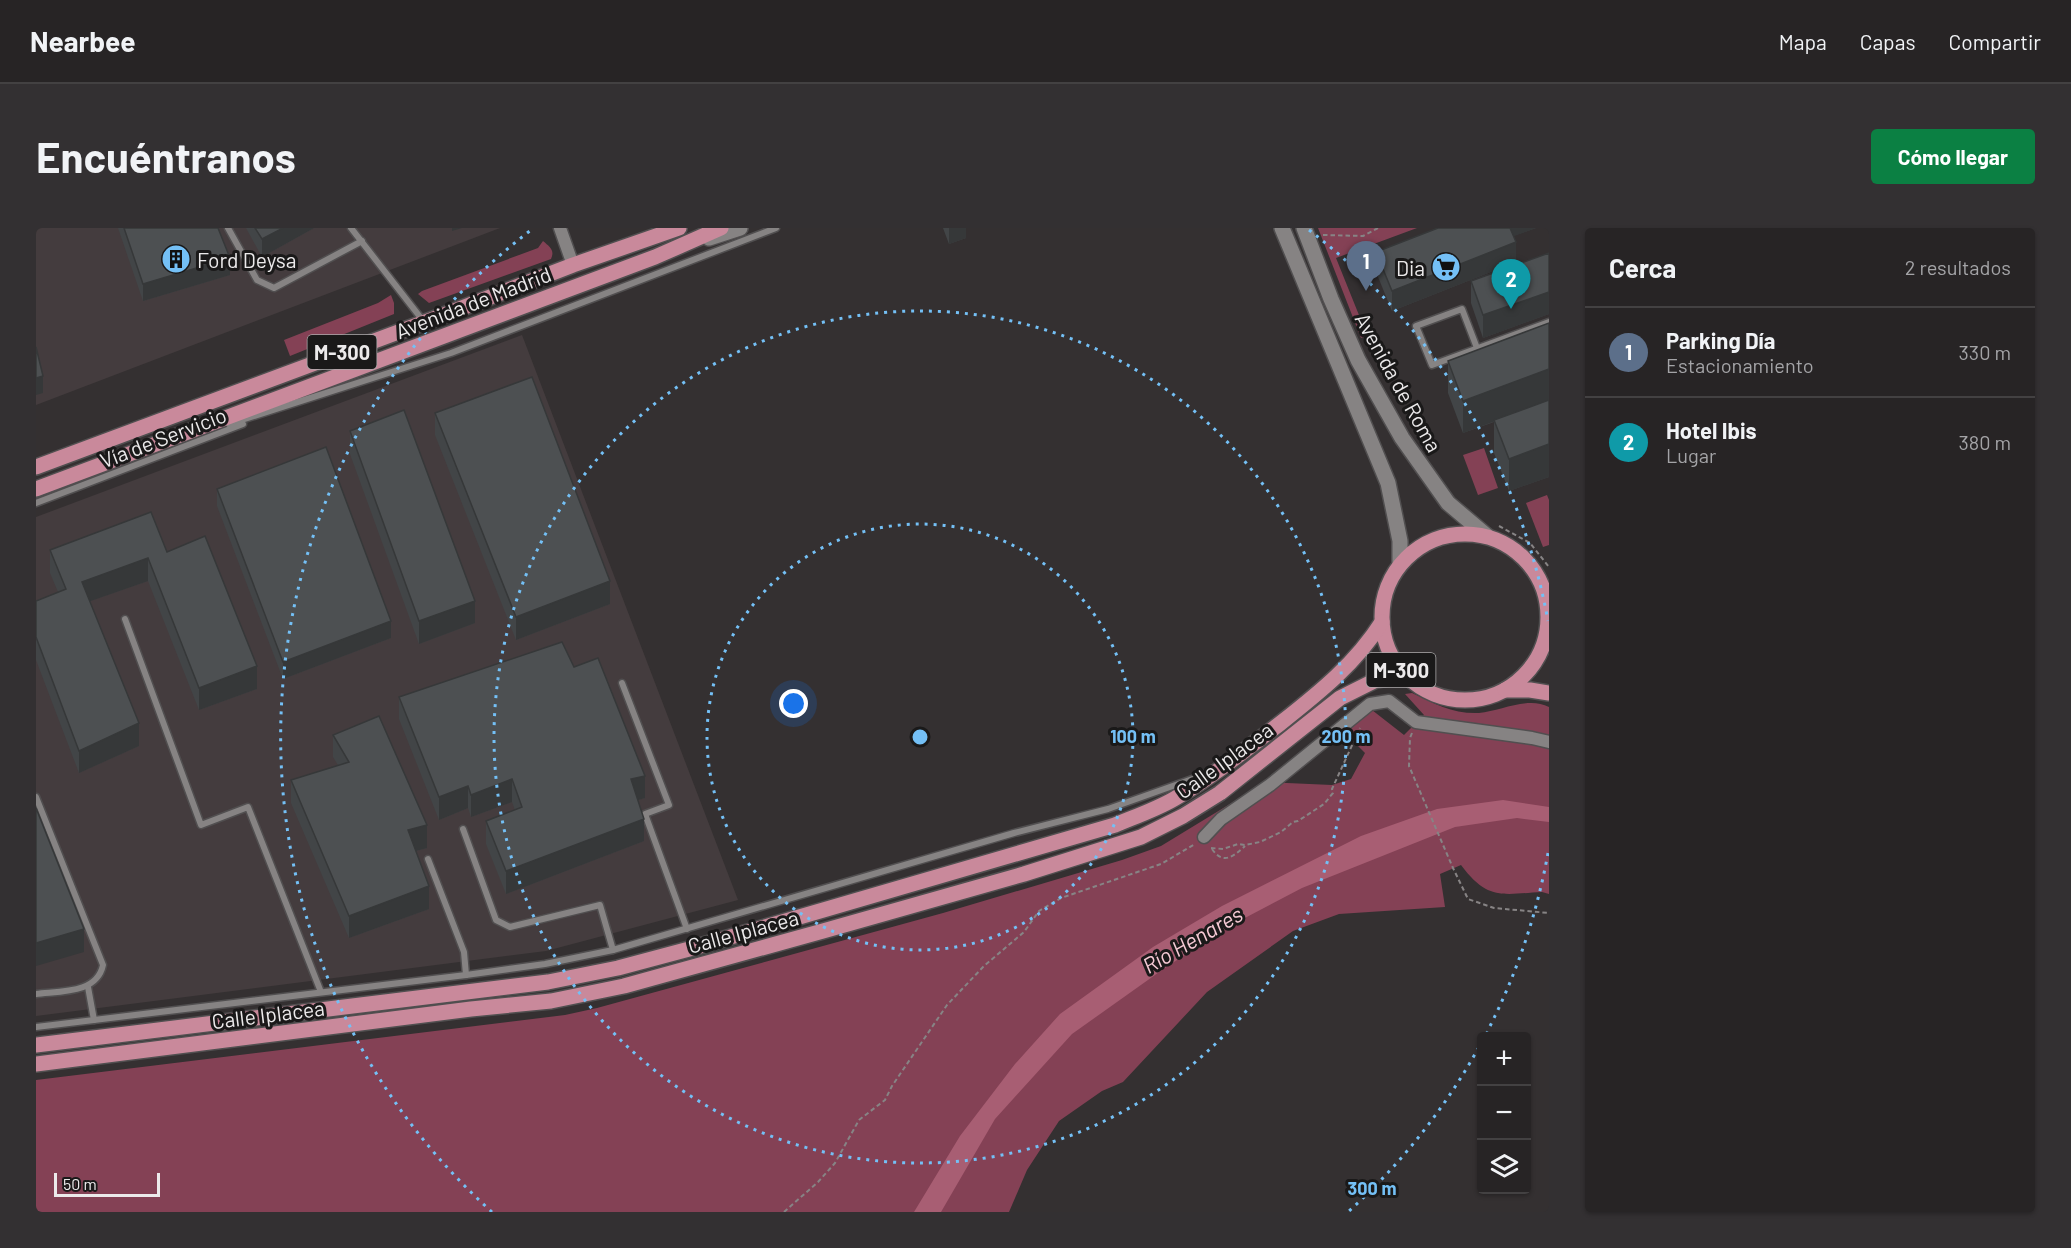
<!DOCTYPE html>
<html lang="es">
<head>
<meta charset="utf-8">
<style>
	:root { --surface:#272425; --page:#333032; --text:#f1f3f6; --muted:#a4a4a7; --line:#434142; --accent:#0b8043 }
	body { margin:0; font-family:Barlow,sans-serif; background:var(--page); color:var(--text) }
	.controls { position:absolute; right:18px; bottom:18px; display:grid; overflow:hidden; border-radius:6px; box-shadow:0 2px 4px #0004 }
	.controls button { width:54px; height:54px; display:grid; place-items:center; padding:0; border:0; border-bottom:2px solid var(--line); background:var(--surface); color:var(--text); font:30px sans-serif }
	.scale { position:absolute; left:18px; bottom:15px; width:106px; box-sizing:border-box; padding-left:6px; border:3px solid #eceaeb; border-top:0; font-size:16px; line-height:21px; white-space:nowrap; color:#eceaeb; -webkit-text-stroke:4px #1a1919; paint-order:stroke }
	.you { position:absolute; left:758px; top:476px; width:21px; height:21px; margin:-15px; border:4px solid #fff; border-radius:50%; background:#1a73e8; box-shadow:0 0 0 9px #1a73e833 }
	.badge { display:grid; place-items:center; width:39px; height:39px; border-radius:50%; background:var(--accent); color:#fff; font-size:20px; font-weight:700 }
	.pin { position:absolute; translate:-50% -50px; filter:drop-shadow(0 2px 3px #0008) }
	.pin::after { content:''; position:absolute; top:32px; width:21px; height:18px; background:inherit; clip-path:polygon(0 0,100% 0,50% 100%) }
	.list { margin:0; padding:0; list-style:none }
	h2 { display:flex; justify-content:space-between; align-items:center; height:78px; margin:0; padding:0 24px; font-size:26px }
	h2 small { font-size:20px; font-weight:400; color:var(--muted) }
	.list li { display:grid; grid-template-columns:39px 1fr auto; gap:18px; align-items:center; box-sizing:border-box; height:90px; padding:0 24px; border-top:2px solid var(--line) }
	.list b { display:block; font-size:22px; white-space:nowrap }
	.list p { margin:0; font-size:20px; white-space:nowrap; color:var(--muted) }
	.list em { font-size:20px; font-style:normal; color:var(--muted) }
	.icon { flex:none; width:33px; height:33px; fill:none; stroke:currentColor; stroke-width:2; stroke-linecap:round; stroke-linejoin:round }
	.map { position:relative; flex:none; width:1513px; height:984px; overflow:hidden; border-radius:6px }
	header { display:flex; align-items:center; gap:36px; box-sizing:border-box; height:84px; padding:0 30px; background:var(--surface); border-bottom:2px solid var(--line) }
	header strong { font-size:28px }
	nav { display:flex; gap:33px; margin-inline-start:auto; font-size:21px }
	.intro { display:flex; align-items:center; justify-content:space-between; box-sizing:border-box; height:144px; padding:0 36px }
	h1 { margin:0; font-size:42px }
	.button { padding:15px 27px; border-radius:6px; background:var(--accent); color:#fff; font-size:21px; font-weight:700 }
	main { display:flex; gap:36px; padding:0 36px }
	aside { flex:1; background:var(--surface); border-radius:6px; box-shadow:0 2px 4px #0004 }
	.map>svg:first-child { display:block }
	.built { fill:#443c3e }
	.green { fill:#844155 }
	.water { fill:#a85e73 }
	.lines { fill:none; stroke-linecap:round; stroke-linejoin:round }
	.service-casing { stroke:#514f50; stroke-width:9 }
	.minor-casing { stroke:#514f50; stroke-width:15 }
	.tertiary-casing { stroke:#514f50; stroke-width:18 }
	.primary-casing { stroke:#514f50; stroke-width:18 }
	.path { stroke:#878485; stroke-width:2; stroke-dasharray:4.5 3; stroke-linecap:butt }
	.service { stroke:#868383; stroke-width:6 }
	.minor { stroke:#868383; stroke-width:12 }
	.tertiary { stroke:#868383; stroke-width:15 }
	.primary { stroke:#c9899b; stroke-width:15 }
	.wall { fill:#424547 }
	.shaded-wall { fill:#363839 }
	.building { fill:#4d5052; stroke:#363839; stroke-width:1.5 }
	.ring { fill:none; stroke:#74c0f6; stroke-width:3; stroke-dasharray:3 6 }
	.labels { text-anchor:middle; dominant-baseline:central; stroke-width:6; stroke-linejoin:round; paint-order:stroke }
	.shield { fill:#1a1919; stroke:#adabac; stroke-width:1.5 }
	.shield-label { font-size:20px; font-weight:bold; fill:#eceaeb }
	.poi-label { font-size:21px; fill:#eceaeb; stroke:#1a1919; text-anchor:start }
	.street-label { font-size:21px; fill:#eceaeb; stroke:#1a1919 }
	.water-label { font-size:22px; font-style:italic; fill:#f7cbd6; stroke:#1a1919 }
	.centre { fill:#74c0f6; stroke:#1a1919; stroke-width:3 }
	.ring-label { font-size:18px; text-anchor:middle; font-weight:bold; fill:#74c0f6; stroke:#1a1919; stroke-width:6; stroke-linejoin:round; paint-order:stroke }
</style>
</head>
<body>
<header>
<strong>Nearbee</strong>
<nav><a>Mapa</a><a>Capas</a><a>Compartir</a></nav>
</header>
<div class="intro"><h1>Encuéntranos</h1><a class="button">Cómo llegar</a></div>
<main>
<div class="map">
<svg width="1513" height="984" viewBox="0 0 1513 984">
	<rect width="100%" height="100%" fill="#343031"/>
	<g class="built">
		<polygon points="0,0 464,0 0,177"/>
		<polygon points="486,107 702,672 510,723 0,788 0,289"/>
	</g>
	<g class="green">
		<polygon points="1282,0 1381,0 1300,30 1331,107 1325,110"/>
		<path d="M507,13C514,19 519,22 515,31L393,75L382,66L386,63L502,20Z"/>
		<polygon points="355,67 358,75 358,86 254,128 248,112 342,75"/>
		<polygon points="1448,220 1462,260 1442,267 1427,227"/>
		<polygon points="1511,267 1513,272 1513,317 1507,319 1490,275"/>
		<path d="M1376,465C1399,476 1417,486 1443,485C1465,483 1492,468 1513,479V666L1506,664C1466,666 1452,673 1425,637L1404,646L1409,679L1303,686L1257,703L1171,764L1087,854L1066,863L1023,893L991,942L973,984H0V852L529,787L561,780L907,685L1086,632L1125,618L1230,554L1296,557L1315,551L1329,525L1309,505L1336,482L1368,507L1388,487L1369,466Z"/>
	</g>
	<polygon class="water" points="1467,572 1513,579 1513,594 1481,590 1419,599 1266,660 1186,702 1126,742 1036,806 959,891 905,984 878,984 924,908 979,836 1024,786 1117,719 1186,678 1325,608 1401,581"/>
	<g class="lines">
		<g class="service-casing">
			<g id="service">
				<polyline points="192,0 221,52 238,60 326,13"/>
				<polyline points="315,0 388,94"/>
				<polyline points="1441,120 1426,81 1380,98 1396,137 1513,94"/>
				<polyline points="193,196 415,125 740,0"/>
				<polyline points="0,275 207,196"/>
				<polyline points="89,391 165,597 212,579 285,764"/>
				<polyline points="586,455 633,577 609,586 651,701"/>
				<path d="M0,569L67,737C61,766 24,763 0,766"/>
				<polyline points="427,601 460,692 474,699 564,677 577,722"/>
				<polyline points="392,631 428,724 430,747"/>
				<polyline points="52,759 58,792"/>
				<polyline points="0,799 430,747 509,736 577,722 978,605 1072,581 1162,549"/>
			</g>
		</g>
		<g class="minor-casing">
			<g id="minor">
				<polyline points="524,0 537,37"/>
				<polyline points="1168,609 1185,591 1234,557 1334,476 1353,473 1380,494 1496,510 1513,514"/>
			</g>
		</g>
		<g class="tertiary-casing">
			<g id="tertiary">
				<polyline points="1246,0 1352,255 1364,313 1364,336"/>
				<polyline points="1268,0 1295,71 1322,132 1366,210 1412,275 1451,308"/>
				<polyline points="673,10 704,0"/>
			</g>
		</g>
		<g class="primary-casing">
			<g id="primary">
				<polyline points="0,239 400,90 537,37 643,0"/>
				<polyline points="0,261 619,29 685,0"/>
				<circle cx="1429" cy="389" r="83"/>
				<polyline points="1469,462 1494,462 1513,465"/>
				<path d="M0,817L512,754L582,740L657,720L1079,597C1098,589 1119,582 1138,571C1176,549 1211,521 1246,494C1284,464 1320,435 1346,394"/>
				<polyline points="0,836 435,781 515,773 588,758 787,703 988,646 1105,609 1147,588 1184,565 1304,470 1340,452 1370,447"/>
			</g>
		</g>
		<g class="path">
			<polyline points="1287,7 1327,8 1342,0"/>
			<polyline points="1463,298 1494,315 1513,339"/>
			<polyline points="1376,505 1374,510 1373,538 1417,640 1432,671 1458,680 1513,685"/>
			<polyline points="1175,620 1187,621 1202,616 1209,617 1224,614 1245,604 1257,594 1262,593 1288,576 1297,565 1296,561 1324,500"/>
			<path d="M1176,621C1187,637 1197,629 1209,618"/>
			<polyline points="748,984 782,954 799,935 823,892 849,872 856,858 911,777 948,738 988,704 1003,683 1025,670 1125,636 1159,616"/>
		</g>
		<use href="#service" class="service"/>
		<use href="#minor" class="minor"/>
		<use href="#tertiary" class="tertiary"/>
		<use href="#primary" class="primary"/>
	</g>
	<g class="wall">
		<polygon points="82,0 182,0 194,47 107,73"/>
		<polygon points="210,0 278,0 226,29"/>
		<polygon points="907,0 930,0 930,10 913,16"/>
		<polygon points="1402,0 1500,0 1477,8 1480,34 1356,83 1340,44 1340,24"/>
		<polygon points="1513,25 1513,86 1447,110 1435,75 1435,53"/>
		<polygon points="1513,95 1513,249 1473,263 1458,225 1458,194 1427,205 1412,165 1412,133"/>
		<polygon points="399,185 574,376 480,412 399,207"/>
		<polygon points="314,203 439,395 383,416 314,226"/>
		<polygon points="181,261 355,410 247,451 181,278"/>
		<polygon points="14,322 131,324 221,461 163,482 112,353 54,373 103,518 43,545 0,432 0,373 22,364 14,345"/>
		<polygon points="538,439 609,570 602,572 608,613 470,666 450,616 450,593 479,582 476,574 435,589 432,580 403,592 363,491 363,469"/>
		<polygon points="297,507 391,620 380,623 393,681 313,710 255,575 255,552 302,537 297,529"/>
	</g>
	<g class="shaded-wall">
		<polygon points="247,0 278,0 226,29 226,11"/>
		<polygon points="416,0 426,0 416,3"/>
		<polygon points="913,0 930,0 930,10 913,16"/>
		<polygon points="1470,0 1500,0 1470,11"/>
		<polygon points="1480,14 1480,34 1356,83 1356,63"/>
		<polygon points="194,30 194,47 107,73 107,56"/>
		<polygon points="1513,64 1513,86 1447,110 1447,87"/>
		<polygon points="1513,141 1513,173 1427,205 1427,173"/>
		<polygon points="7,148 7,165 0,167 0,150"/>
		<polygon points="1513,216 1513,249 1473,263 1473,231"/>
		<polygon points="112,330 112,353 46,376 46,354"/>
		<polygon points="574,353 574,376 480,412 480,389"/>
		<polygon points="439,373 439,395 383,416 383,393"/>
		<polygon points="355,393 355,410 247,451 247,434"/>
		<polygon points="221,438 221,461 163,482 163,460"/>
		<polygon points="103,495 103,518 43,545 43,523"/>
		<polygon points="609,548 609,570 595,574 595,551"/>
		<polygon points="476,551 476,574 435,589 435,567"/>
		<polygon points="432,558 432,580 403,592 403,569"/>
		<polygon points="608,591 608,613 470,666 470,643"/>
		<polygon points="391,597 391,620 372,625 372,602"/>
		<polygon points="393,658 393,681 313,710 313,688"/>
		<polygon points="48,701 48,724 0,738 0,715"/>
	</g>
	<g class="building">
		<polygon points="88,0 182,0 194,30 107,56"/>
		<polygon points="219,0 247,0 226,11"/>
		<polygon points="1402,0 1474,0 1480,14 1356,63 1340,24"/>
		<polygon points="1513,25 1513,64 1447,87 1435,53"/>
		<polygon points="1513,95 1513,141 1427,173 1412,133"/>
		<polygon points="0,119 7,148 0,150"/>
		<polygon points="496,149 574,353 480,389 399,185"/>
		<polygon points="1513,172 1513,216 1473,231 1458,192"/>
		<polygon points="368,182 439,373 383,393 314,203"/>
		<polygon points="290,219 355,393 247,434 181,261"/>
		<polygon points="115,284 131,324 169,308 221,438 163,460 112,330 46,354 103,495 43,523 0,409 0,373 30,361 14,322"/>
		<polygon points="526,414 538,439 562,430 609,548 595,551 608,591 470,643 450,593 486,579 476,551 435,567 432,558 403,569 363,469"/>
		<polygon points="343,488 391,597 372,602 393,658 313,688 255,552 313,534 297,507"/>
		<polygon points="0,580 48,701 0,715"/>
	</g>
	<g class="ring">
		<circle cx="884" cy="509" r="213"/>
		<circle cx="884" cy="509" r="426"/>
		<path d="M1512 625A639 639 0 0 1 1451 804M1443 819A639 639 0 0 1 1312 984M456 984A639 639 0 0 1 495 2M1273 2A639 639 0 0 1 1512 393"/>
	</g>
	<defs>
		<g id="building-disc" transform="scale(1.5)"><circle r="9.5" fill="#74c0f6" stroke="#1a1919"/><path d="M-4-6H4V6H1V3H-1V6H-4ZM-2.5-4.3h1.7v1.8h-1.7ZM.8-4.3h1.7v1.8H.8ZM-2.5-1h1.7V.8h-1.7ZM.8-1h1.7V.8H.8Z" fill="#111"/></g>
		<g id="supermarket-disc" transform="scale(1.5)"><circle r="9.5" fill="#74c0f6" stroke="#1a1919"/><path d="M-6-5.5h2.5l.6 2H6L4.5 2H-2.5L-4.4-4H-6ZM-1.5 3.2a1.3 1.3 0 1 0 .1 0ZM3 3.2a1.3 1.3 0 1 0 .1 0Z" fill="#111"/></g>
	</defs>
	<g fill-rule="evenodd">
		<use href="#building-disc" x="140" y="31"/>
		<use href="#supermarket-disc" x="1410" y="39"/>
	</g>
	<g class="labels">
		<g class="shield">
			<rect x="271.5" y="107" width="69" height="34" rx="4.5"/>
			<rect x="1330.5" y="425" width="69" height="34" rx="4.5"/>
		</g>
		<g class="shield-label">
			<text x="306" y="124">M-300</text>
			<text x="1365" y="442">M-300</text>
		</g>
		<g class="poi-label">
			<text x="161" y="31">Ford Deysa</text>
			<text x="1389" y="39" text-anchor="end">Dia</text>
		</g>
		<g class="street-label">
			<text transform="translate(437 74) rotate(-21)">Avenida de Madrid</text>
			<text transform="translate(1363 154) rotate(61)">Avenida de Roma</text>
			<text transform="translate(127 209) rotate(-21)">Vía de Servicio</text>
			<text transform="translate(1188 532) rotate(-36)">Calle Iplacea</text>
			<text transform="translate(707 703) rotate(-15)">Calle Iplacea</text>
			<text transform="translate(232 786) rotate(-7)">Calle Iplacea</text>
		</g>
		<g class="water-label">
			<text transform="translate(1156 711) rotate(-30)">Río Henares</text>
		</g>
	</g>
	<circle cx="884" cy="509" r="9" class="centre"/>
	<g class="ring-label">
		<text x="1097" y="515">100 m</text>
		<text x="1310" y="515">200 m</text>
		<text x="1336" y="967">300 m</text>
	</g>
</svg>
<div class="controls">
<button>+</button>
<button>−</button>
<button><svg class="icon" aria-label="layers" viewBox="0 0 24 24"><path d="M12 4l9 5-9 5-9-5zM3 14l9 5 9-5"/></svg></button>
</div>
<div class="scale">50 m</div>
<div class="you"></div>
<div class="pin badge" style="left:1330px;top:63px;background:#5c6f8a">1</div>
<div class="pin badge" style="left:1475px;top:81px;background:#0f9aa8">2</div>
</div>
<aside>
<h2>Cerca<small>2 resultados</small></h2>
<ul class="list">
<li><span class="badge" style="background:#5c6f8a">1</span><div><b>Parking Día</b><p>Estacionamiento</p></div><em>330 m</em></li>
<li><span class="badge" style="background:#0f9aa8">2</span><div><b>Hotel Ibis</b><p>Lugar</p></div><em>380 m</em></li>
</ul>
</aside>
</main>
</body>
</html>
